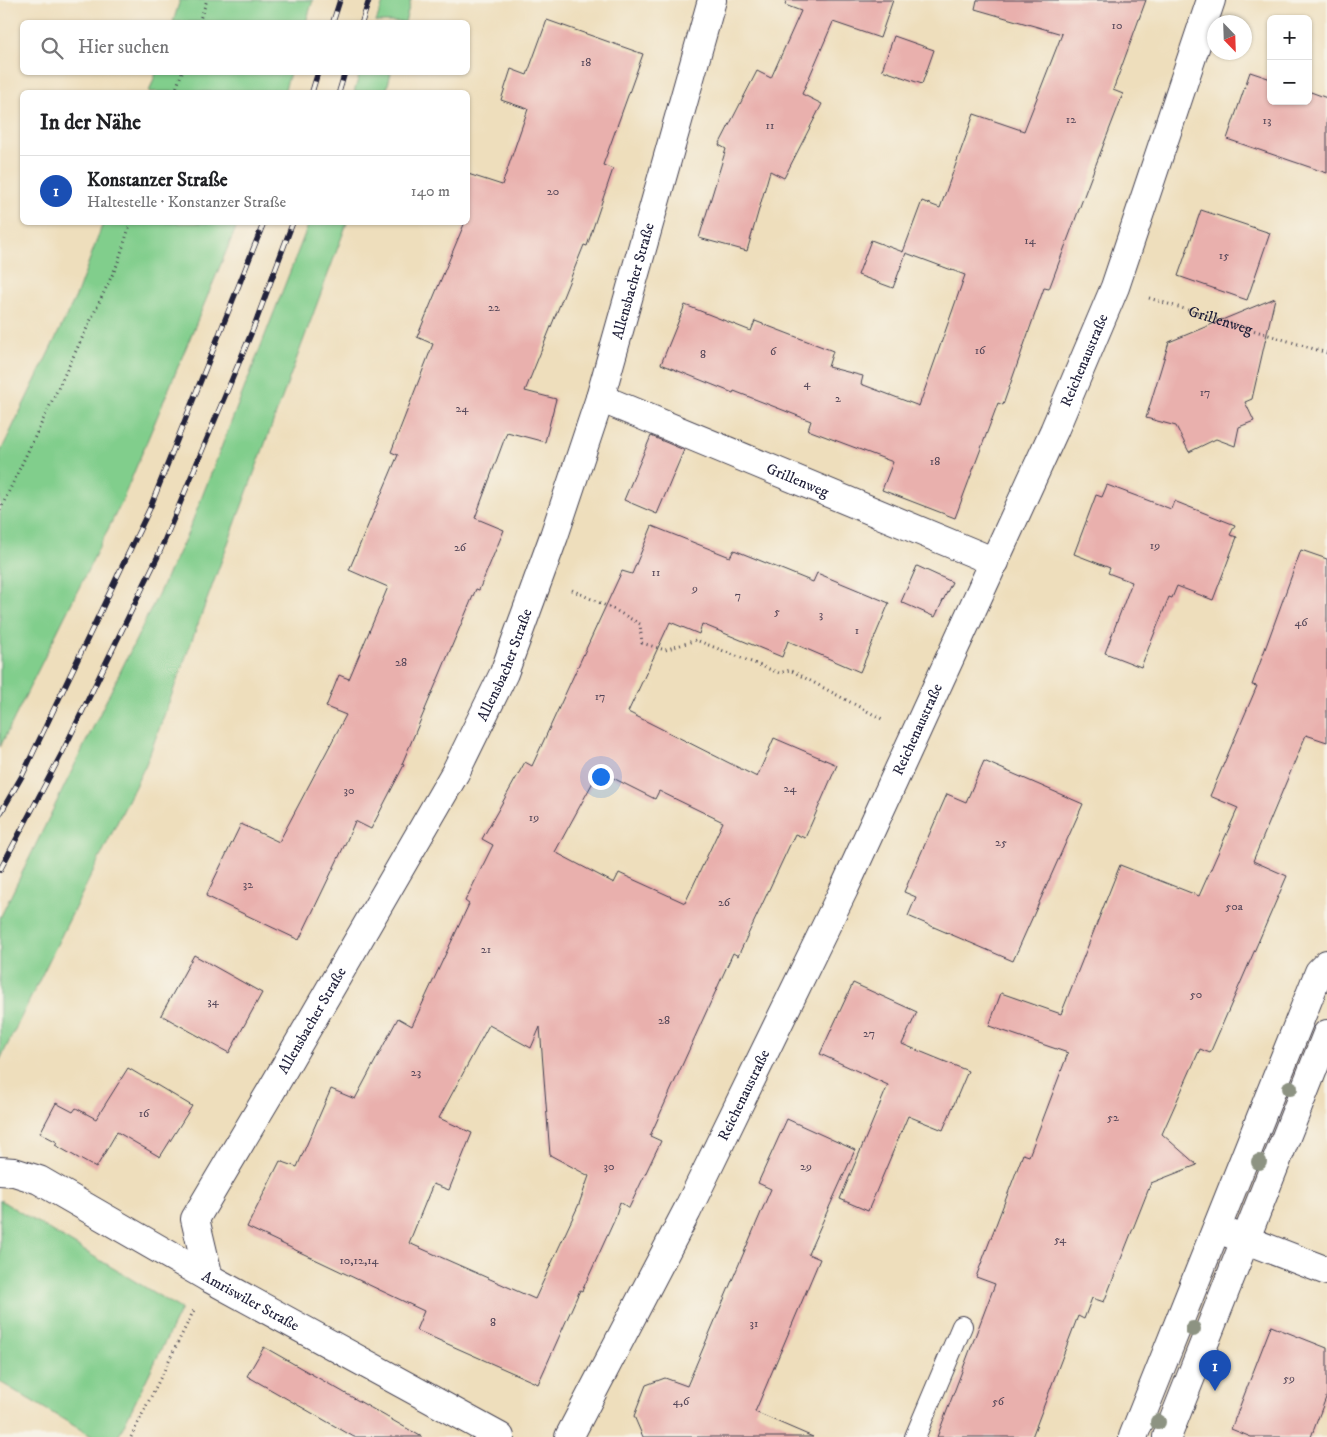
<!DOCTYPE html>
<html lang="de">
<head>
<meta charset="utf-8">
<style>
	:root { --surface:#fff; --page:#f2f2f2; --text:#202124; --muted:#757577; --line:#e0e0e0; --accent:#0b8043 }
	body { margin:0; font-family:"IM FELL DW Pica",serif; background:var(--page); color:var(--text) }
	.controls { position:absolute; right:15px; top:15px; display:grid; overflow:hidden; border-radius:8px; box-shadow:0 1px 4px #0004 }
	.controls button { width:45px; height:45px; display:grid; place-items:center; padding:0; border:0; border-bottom:1px solid var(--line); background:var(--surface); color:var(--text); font:25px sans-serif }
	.compass { position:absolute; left:1207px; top:15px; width:45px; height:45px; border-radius:50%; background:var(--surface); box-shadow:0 1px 4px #0004; rotate:157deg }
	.you { position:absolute; left:600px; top:776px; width:18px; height:18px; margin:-12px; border:4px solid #fff; border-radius:50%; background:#1a73e8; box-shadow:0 0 0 8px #1a73e833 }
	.badge { display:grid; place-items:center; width:32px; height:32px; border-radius:50%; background:var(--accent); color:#fff; font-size:16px; font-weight:700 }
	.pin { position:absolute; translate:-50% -41px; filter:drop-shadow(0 1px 2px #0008) }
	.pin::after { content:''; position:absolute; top:26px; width:18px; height:15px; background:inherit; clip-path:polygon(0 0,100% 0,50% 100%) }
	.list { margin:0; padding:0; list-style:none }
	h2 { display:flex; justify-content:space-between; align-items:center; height:65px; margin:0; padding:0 20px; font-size:21px }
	h2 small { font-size:16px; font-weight:400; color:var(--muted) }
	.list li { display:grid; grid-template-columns:32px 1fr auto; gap:15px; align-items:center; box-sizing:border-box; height:70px; padding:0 20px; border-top:1px solid var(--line) }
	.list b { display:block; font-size:19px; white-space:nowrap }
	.list p { margin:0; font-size:16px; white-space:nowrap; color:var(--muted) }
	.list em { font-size:16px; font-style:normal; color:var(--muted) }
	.icon { flex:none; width:28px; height:28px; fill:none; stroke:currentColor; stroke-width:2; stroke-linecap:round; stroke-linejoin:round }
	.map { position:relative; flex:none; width:1327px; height:1437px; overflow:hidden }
	.search { position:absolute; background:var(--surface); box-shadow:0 1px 4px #0004; left:20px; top:20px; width:450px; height:55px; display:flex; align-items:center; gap:12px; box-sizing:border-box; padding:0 18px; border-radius:8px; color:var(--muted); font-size:19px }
	.panel { position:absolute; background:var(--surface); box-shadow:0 1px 4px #0004; left:20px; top:90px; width:450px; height:135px; border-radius:8px }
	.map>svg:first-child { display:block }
	.green { fill:#81ce8c; stroke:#527864 }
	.building { fill:#e9b0ad; fill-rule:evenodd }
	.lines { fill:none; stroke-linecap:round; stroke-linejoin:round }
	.lane-casing { stroke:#413e4e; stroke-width:22 }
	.street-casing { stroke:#413e4e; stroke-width:30 }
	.path { stroke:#413e4e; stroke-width:3; stroke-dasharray:1 4; stroke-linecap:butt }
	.lane { stroke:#fff; stroke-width:20 }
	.street { stroke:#fff; stroke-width:28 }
	.rail-casing { stroke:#22223b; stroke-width:5.5 }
	.rail { stroke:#f7f3e8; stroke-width:4; stroke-dasharray:11; stroke-linecap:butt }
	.tree { fill:#8d9382 }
	.labels { text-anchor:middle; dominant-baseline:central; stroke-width:4.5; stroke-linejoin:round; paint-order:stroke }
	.number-label { font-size:12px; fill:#544658 }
	.street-label { font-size:15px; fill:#22223b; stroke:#f7f3e8 }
</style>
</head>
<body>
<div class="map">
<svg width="1327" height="1437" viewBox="0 0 1327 1437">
	<rect width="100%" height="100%" fill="#f7f3e8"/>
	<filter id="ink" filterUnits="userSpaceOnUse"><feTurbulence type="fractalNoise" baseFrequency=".02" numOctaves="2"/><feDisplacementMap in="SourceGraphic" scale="10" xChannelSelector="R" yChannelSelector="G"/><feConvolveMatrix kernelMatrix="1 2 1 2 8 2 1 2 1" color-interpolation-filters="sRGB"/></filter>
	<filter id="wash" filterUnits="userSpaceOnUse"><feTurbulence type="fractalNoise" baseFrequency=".0096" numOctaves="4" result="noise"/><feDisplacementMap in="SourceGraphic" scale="20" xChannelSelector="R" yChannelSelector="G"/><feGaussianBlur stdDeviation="1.12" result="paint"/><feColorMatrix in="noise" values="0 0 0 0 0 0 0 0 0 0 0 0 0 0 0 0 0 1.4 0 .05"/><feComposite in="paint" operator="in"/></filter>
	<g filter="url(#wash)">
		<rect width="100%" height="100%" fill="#eedebc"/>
		<g class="green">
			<polygon points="180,0 313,0 306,22 173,22"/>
			<polygon points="384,0 411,0 405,22 376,22"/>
			<polygon points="156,73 156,72 290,73 284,92 149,92"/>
			<polygon points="360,73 391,73 386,92 354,92"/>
			<polygon points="103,223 238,223 122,501 0,747 0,453 77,294"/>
			<polygon points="309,223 347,223 146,764 0,1060 0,918 187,535"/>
			<polygon points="0,1200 181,1309 118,1437 93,1437 0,1382"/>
		</g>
		<g id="blocks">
			<g class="building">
				<polygon points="786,0 893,0 880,38 833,22 802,94 822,104 784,178 770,171 747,251 699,238 726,149 719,145 757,71 771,78 801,11 785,5"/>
				<polygon points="977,0 1146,0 1113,90 1123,94 1093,172 1049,289 1044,288 1003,405 998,403 955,518 882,490 893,462 808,430 811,421 734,391 733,393 661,364 685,305 751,331 755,321 833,351 828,367 863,376 861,384 919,406 965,275 906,253 893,288 858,275 871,240 903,252 922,201 940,208 974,114 1024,131 1062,34 975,9"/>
				<polygon points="547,20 643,54 603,165 613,169 587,246 584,245 525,391 556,399 545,442 507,432 475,518 504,530 479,590 476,589 402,764 404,765 371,829 355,821 347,840 299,940 206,896 241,824 279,842 346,715 326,707 339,675 349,679 388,587 349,570 398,455 391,452 433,344 417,337 465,222 468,222 468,174 502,185 528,109 501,100 511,69 527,75"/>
				<polygon points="894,36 934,50 922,84 882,70"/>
				<polygon points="1250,72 1271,79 1271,101 1308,101 1308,91 1327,98 1327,173 1227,139"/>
				<polygon points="1201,210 1270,233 1247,300 1178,276"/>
				<polygon points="1275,298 1252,399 1245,402 1254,421 1239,427 1235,446 1216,439 1189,452 1176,426 1146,418 1169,342"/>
				<polygon points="651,436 684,450 657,514 624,500"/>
				<polygon points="1107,485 1171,509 1174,501 1235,525 1230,535 1237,537 1213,600 1177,586 1172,598 1169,597 1141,667 1105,653 1132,582 1108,573 1110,568 1074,554 1096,495 1102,497"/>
				<path d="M652,526L730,557L734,550L813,582L817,573L889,603L860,672L788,641L782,657L702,624L699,634L670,622L628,712L757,777L774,738L837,765L805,838L795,834L738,956L733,953L650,1136L661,1141L629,1208L620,1202L614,1221L582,1291L580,1290L538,1384L416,1330L424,1311L247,1227L280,1161L297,1167L331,1089L355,1099L398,1018L412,1026L469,904L465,901L493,845L482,839L525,762L532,766L622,571L632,574ZM599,771L655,799L659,791L723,822L685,903L619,873L614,883L555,852ZM489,1025L531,1048L540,1027L550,1155L589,1176L579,1204L535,1299L409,1243L433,1184L449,1190L472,1133L439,1118Z"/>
				<polygon points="1301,550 1327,559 1327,742 1306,735 1253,861 1287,876 1210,1053 1200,1049 1162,1134 1197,1165 1151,1183 1104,1302 1092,1298 1084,1319 1078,1316 1032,1437 937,1437 995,1284 976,1277 1023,1154 1029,1156 1068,1053 989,1026 1001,993 1061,1014 1120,865 1199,896 1238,808 1210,796 1257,686 1252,685"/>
				<polygon points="917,566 952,582 935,617 901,602"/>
				<polygon points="984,761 1083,804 1013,961 908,916 916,897 904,892 947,794 966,802"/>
				<polygon points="194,955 262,993 229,1053 161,1015"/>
				<polygon points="853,983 917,1012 902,1044 968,1071 943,1130 908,1116 868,1211 840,1199 888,1085 820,1054"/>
				<polygon points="128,1068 192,1106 160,1157 117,1132 96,1168 55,1145 57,1142 40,1133 56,1103 73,1112 76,1108 96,1119"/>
				<polygon points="787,1119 855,1150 808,1254 820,1259 755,1412 813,1437 643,1437 634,1416 646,1385 665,1378 687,1386 771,1189 758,1183"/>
				<polygon points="1271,1326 1327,1348 1327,1395 1311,1437 1251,1437 1231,1429"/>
				<polygon points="264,1347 422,1437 354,1437 247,1376"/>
			</g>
		</g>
	</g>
	<g filter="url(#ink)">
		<use href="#blocks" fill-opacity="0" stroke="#413e4e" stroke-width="1"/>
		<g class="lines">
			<g class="lane-casing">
				<polyline id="lane" points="915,1437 962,1326"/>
			</g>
			<g class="street-casing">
				<g id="street">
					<path id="s2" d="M600,398L995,562"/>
					<path id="s3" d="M0,1171L14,1172L39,1180L209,1278L500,1437"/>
					<polyline points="1228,1233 1327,1271"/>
					<path id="s4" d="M209,1278L195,1219L271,1091L455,773L504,673L554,536L600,398L712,0"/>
					<path id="s5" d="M569,1437L687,1211L844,889L1054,431L1115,287L1211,0"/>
					<polyline points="1133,1437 1319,972 1327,964"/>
					<polyline points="1167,1437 1327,1034"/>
				</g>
			</g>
			<g class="path">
				<polyline points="199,22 207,0"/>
				<polyline points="175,92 182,72"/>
				<path id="s1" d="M1149,298L1327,353"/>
				<polyline points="0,510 117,265 131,222"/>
				<polyline points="572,590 615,610 640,624 642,643 665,650 696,640 779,673 790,670 882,719"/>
				<polyline points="131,1437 194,1310"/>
			</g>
			<use href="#lane" class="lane"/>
			<use href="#street" class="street"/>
			<g class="rail-casing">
				<g id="rail">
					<polyline points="333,22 340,0"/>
					<polyline points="362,22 369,0"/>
					<polyline points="312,92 318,72"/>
					<polyline points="339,92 345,72"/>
					<polyline points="0,814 22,776 150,508 264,222"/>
					<polyline points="0,870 62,753 158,556 253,329 293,222"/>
				</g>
			</g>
			<use href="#rail" class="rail"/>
		</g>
		<g class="tree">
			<circle cx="1290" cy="1088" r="8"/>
			<circle cx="1259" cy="1162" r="8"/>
			<circle cx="1193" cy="1329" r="8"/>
			<circle cx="1158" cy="1422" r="8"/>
		</g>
	</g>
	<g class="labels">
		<g class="number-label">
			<text x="1117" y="25">10</text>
			<text x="586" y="62">18</text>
			<text x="1071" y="119">12</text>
			<text x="1267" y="120">13</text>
			<text x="770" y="125">11</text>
			<text x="553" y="191">20</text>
			<text x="1030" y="240">14</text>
			<text x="1224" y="255">15</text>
			<text x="494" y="307">22</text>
			<text x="980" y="350">16</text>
			<text x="773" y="351">6</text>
			<text x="703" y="354">8</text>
			<text x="807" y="383">4</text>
			<text x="1205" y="392">17</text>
			<text x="838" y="398">2</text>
			<text x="462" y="408">24</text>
			<text x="935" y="461">18</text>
			<text x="1155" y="545">19</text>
			<text x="460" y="547">26</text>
			<text x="656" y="572">11</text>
			<text x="695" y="588">9</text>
			<text x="738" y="595">7</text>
			<text x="777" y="611">5</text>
			<text x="821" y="614">3</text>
			<text x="1301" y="622">46</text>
			<text x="857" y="630">1</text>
			<text x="401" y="662">28</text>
			<text x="600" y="696">17</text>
			<text x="790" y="788">24</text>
			<text x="349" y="790">30</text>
			<text x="534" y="817">19</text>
			<text x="1001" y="842">25</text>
			<text x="248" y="884">32</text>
			<text x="724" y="902">26</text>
			<text x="1234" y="906">50a</text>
			<text x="486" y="949">21</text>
			<text x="1196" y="994">50</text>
			<text x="213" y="1001">34</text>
			<text x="664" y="1020">28</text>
			<text x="869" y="1033">27</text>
			<text x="416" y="1072">23</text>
			<text x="144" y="1113">16</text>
			<text x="1113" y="1117">52</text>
			<text x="609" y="1166">30</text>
			<text x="806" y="1166">29</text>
			<text x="1060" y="1239">54</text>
			<text x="359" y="1260">10,12,14</text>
			<text x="493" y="1322">8</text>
			<text x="754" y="1323">31</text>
			<text x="1289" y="1378">59</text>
			<text x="681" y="1401">4,6</text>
			<text x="998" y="1401">56</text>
		</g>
		<g class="street-label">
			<text stroke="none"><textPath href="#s4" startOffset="1101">Allensbacher Straße</textPath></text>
			<text stroke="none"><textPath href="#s1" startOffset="75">Grillenweg</textPath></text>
			<text stroke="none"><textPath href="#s5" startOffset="1194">Reichenaustraße</textPath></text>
			<text stroke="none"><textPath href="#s2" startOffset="214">Grillenweg</textPath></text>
			<text stroke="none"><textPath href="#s4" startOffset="696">Allensbacher Straße</textPath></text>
			<text stroke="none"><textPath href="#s5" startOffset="789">Reichenaustraße</textPath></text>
			<text stroke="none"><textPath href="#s4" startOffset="291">Allensbacher Straße</textPath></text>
			<text stroke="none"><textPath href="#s5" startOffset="384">Reichenaustraße</textPath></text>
			<text stroke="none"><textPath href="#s3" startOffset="284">Amriswiler Straße</textPath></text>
		</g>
	</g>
</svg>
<div class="controls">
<button>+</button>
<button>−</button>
</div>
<svg class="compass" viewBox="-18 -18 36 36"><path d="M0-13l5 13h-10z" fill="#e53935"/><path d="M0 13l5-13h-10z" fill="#757577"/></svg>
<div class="you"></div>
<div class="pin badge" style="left:1215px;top:1391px;background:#1a4fb4">1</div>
<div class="search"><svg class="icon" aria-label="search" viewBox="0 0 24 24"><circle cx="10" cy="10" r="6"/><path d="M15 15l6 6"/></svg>Hier suchen</div>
<section class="panel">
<h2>In der Nähe<small></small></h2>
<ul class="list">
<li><span class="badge" style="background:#1a4fb4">1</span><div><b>Konstanzer Straße</b><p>Haltestelle · Konstanzer Straße</p></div><em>140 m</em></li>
</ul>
</section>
</div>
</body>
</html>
